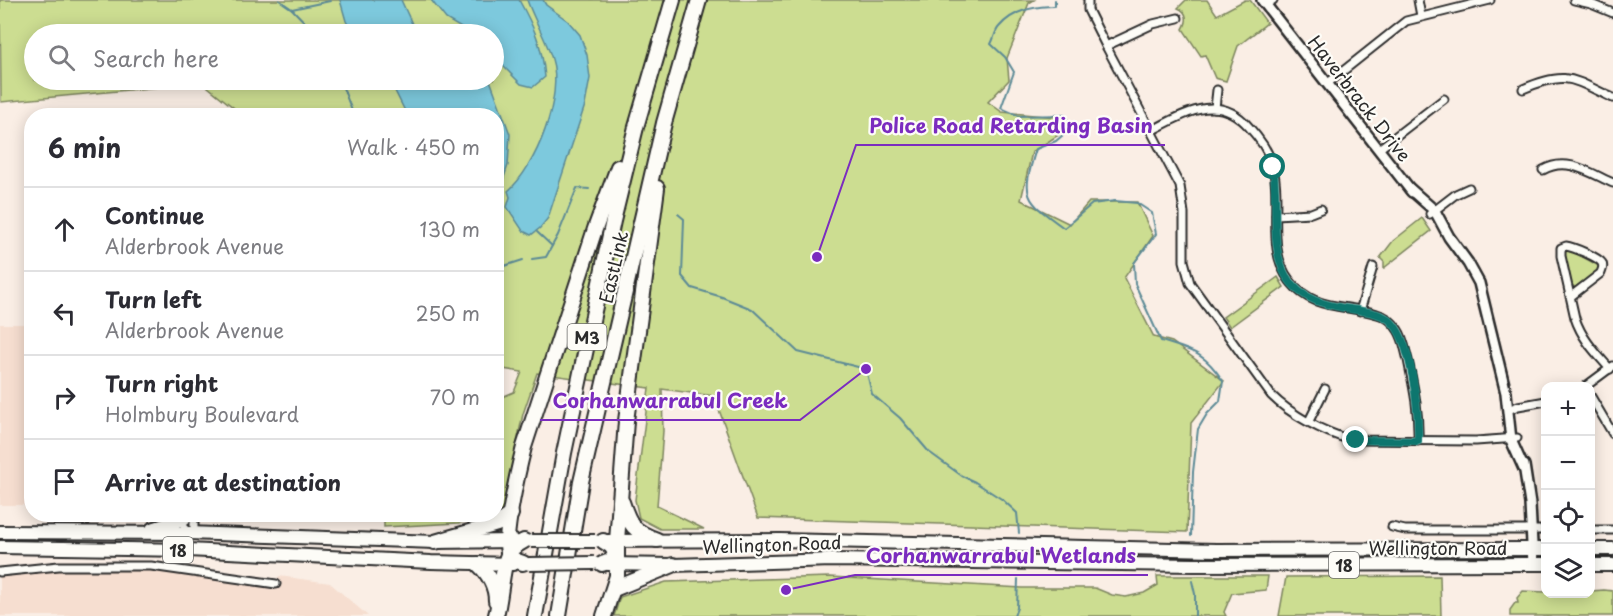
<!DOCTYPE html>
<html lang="en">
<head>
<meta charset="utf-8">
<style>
	:root { --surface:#fff; --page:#f7f7f7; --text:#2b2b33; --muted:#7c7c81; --line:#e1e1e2 }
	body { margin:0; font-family:"Playpen Sans",sans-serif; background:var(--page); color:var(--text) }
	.controls { position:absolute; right:18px; bottom:18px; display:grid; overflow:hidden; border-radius:12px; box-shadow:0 3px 15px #0003 }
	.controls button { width:54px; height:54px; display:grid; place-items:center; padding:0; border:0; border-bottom:2px solid var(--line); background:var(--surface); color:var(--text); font:30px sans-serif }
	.stop { position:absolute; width:18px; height:18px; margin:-14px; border:4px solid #0f766e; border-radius:50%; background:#fff }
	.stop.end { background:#0f766e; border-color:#fff; box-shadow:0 2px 6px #0008 }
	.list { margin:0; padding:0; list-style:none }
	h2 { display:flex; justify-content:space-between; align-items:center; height:78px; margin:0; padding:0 24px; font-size:26px }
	h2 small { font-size:20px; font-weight:400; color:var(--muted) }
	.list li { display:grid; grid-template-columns:39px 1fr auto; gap:18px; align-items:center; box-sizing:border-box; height:84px; padding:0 24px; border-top:2px solid var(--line) }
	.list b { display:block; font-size:22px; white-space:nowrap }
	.list p { margin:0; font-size:20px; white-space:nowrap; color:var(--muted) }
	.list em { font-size:20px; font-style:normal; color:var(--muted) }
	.icon { flex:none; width:33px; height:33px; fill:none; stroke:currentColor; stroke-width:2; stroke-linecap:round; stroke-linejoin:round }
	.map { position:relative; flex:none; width:1613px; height:616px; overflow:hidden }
	.search { position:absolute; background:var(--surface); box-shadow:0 3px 15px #0003; left:24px; top:24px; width:480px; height:66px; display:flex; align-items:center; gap:15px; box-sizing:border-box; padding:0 21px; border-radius:33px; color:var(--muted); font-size:22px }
	.panel { position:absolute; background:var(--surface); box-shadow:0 3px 15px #0003; left:24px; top:108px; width:480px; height:414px; border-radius:24px }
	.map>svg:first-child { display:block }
	.built { fill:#f6ded0 }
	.green { fill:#ccdd91; stroke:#7c845e; stroke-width:1.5; fill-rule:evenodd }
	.water { fill:#7dc9dd; stroke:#5c8a96; stroke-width:1.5 }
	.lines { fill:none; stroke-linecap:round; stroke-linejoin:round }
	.stream { stroke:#5c8a96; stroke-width:2 }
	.minor-casing { stroke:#2b2b2b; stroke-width:11 }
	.tertiary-casing { stroke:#2b2b2b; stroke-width:14 }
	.trunk-casing { stroke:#2b2b2b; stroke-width:16 }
	.motorway-casing { stroke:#2b2b2b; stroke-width:18 }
	.minor { stroke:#fdfcf7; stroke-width:7 }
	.tertiary { stroke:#fdfcf7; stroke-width:9 }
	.trunk { stroke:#fdfcf7; stroke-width:12 }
	.motorway { stroke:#fdfcf7; stroke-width:14 }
	.trunk-bridge-casing { stroke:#2b2b2b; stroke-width:16; stroke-linecap:butt }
	.trunk-bridge { stroke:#fdfcf7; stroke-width:12 }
	.route { stroke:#0f766e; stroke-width:8 }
	.labels { text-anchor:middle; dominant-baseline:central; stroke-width:4.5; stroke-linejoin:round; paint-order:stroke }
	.shield { fill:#fdfcf7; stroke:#6a6a68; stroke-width:1.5 }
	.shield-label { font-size:16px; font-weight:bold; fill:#2b2b2b }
	.street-label { font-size:18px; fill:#2b2b2b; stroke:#fdfcf7 }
	.leader { fill:none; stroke:#7b2cbf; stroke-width:2 }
	.callout-dot { fill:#7b2cbf; stroke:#fdfcf7; stroke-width:2 }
	.callout-label { font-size:20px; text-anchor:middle; font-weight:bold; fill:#7b2cbf; stroke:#fdfcf7; stroke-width:4.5; stroke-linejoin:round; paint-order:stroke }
</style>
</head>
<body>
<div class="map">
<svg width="1613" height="616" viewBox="0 0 1613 616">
	<rect width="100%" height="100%" fill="#faeee5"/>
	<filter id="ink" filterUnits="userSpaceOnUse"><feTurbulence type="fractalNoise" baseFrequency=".0167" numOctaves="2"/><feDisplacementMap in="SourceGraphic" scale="12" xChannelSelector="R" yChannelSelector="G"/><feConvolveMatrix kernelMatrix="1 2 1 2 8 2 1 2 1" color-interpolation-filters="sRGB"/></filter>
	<g filter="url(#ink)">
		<g class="built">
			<rect x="0" y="324" width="31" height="181"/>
			<polygon points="147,566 275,584 279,576 330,583 368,616 0,616 0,572"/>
		</g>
		<g class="green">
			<path d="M0,0H1034L1029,3L1007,58L1009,80L988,102L1002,112L1067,118L1066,130L1032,152L1021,200L1070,224L1089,202H1137L1153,236L1124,278L1154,337L1172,342L1224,381L1191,423L1187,532L758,518L714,396L662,389L663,431L657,506L704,529H660L639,518L635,500L649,388L537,373L523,414L502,512L497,513V399L514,392L522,372L497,368L496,116L236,115L234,108L203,83L1,102ZM34,34H494V80H34Z"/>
			<path d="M1186,0H1207L1217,15L1245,0H1250L1267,23L1238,46L1226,81L1215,78L1205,55L1201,56L1183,29C1188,21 1188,12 1178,8Z"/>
			<polygon points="1422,218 1431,231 1384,268 1384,262 1380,258 1393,241"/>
			<polygon points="1567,250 1572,251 1599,266 1597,272 1576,288 1571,284 1564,254"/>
			<polygon points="1278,277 1284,287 1230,327 1223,317"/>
			<polygon points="462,514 492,515 459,523 384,527 384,520"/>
			<polygon points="1157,576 1268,576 1266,590 1232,593 1224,612 1226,616 614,616 620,597 666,582 830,577 1022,588 1095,588 1112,595 1126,597 1144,593 1158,585"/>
			<polygon points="1440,576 1441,616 1279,616 1286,577"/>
			<polygon points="1604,590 1613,591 1613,616 1510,616 1510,610 1515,603 1518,603 1517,598 1523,591 1590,594 1591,591"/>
		</g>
		<g class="water">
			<polygon points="340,0 401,0 413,26 426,34 353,34 346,21"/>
			<path d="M431,0H519C534,27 542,45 545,77L533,87L521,84L494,57V34H471L446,19Z"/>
			<path d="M527,0H543L546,5L568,21L580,35L587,55L590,78L585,105L548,218L540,228L531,235L523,231L507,207L510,197L508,191C536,167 564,96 552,59C546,39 534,20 527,0Z"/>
			<polygon points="386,80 490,80 510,134 508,165 497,199 496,116 407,115 393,87"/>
		</g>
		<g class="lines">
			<g class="stream">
				<polyline points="279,0 292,9 316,34"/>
				<path d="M1055,0V6C1035,6 1013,10 999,27C995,31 994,39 991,44L1005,57L1014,72L1001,108L1019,116L1065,115L1070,129L1056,141L1036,149C1021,197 1024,199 1064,228L1092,204L1115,201L1137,203L1152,213L1156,234L1134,263L1135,284L1161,341C1193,351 1204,352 1223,381L1220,401L1207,414L1198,429L1193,472L1191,536"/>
				<polyline points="292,9 330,1"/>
				<polyline points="340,80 354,116"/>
				<polyline points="678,214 684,219 682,276 692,288 722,297 752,309 798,352 866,369 872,394 900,418 929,452 962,476 975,482 1003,500 1017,513 1019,533"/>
				<polyline points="537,232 552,246"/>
				<polyline points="532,259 546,257 558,235 577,188 589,189"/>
				<polyline points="496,266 501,267 523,260"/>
				<polyline points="1192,581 1195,594 1195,616"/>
				<polyline points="1014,616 1017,608 1018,579"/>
			</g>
			<g class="minor-casing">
				<g id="minor">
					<path d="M1088,0V10L1106,46L1180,186L1184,213V261L1190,283L1271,395C1291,415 1323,432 1351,440L1476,441L1517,438"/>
					<polyline points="1418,0 1421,16"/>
					<polyline points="1574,0 1591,4 1613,13"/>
					<polyline points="1265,5 1273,0"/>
					<polyline points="1106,46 1153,24 1178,18"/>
					<polyline points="1328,83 1406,21 1490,0"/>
					<path d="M1523,89C1567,70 1572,79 1613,98"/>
					<polyline points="1215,108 1217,90"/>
					<path d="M1151,131C1184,114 1218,91 1249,127C1258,137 1267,148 1271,161C1284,199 1264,248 1290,281C1313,311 1345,304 1377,314C1386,316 1393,322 1398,330C1404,339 1405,350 1408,360C1414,389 1419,411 1418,441"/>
					<polyline points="1379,149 1444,99"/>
					<path d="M1543,170C1567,156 1590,173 1613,183"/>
					<polyline points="1430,214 1456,194 1469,188"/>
					<polyline points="1276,215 1311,213 1321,209"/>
					<path d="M1570,297L1601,273C1602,269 1604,268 1602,263C1598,257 1573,247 1566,246L1561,248V256L1575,318C1582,339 1596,353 1610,369"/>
					<polyline points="1360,311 1373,267"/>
					<polyline points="1586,386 1613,366"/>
					<polyline points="1590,395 1613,434"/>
					<polyline points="1508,410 1518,406 1546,401"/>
					<polyline points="1309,421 1325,389"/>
					<polyline points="184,517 184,529 189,533 194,529 194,514"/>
					<polyline points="1392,527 1405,530 1546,530"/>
					<polyline points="1590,530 1613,530"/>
					<polyline points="0,572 59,566 151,566 276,584"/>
				</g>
			</g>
			<g class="tertiary-casing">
				<g id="tertiary">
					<polyline points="1262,0 1412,192"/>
					<polyline points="1410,189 1435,211 1449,237 1468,263 1479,283 1506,393 1511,440 1524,469"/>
					<polyline points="1524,465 1530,504 1533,564"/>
				</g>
			</g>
			<g class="trunk-casing">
				<g id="trunk">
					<polyline points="152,529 184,519"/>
					<polyline points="0,532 189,533 435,542 514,541"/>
					<polyline points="608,541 780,540 1216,550 1546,549"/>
					<polyline points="0,547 188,550 431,562 513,564"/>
					<polyline points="1590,549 1613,549"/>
					<polyline points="608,564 673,565 832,560 1195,565 1546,564"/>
					<polyline points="1590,565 1613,565"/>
				</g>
			</g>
			<g class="motorway-casing">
				<g id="motorway">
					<path d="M622,502C630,526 633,531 657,540"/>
					<polyline points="603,541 611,546 616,554"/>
					<polyline points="435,542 497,524 511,514"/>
					<path d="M523,563C516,561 511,559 508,552C503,535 519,467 524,447L595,229L618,167"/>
					<path d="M478,564C489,574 496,586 496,601"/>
					<polyline points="602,564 610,561 616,554"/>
					<polyline points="614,589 673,565"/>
					<path d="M496,615C501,599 502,564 509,553C512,547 519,544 524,541"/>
					<polyline points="535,616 564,453 613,221 636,127 673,0"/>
					<polyline points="559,616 581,482 664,123 699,0"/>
					<polyline points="604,616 617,576 617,541 626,421 657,188"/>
				</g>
			</g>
			<use href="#minor" class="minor"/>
			<use href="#tertiary" class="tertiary"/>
			<use href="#trunk" class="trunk"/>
			<use href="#motorway" class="motorway"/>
			<g class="trunk-bridge-casing">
				<g id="trunk-bridge">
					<polyline points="531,541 595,541"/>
					<polyline points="529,564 594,563"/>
				</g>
			</g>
			<use href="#trunk-bridge" class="trunk-bridge"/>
		</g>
	</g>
	<g class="lines" filter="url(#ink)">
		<path class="route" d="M1273,167C1279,200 1269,247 1286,276C1303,304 1333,306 1362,311C1371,312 1380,314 1388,319C1412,336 1419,413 1418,441L1356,440"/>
	</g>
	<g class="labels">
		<g class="shield">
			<rect x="567.5" y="324" width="39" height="26" rx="4.5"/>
			<rect x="163" y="537" width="30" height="26" rx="4.5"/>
			<rect x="1329" y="552" width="30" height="26" rx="4.5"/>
		</g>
		<g class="shield-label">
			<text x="587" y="337">M3</text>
			<text x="178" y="550">18</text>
			<text x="1344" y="565">18</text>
		</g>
		<g class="street-label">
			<text transform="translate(1360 98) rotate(52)">Haverbrack Drive</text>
			<text transform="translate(613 267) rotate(-77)">EastLink</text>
			<text transform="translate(772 544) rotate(-2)">Wellington Road</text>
			<text x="1438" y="547">Wellington Road</text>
		</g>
	</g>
	<path class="leader" d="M817 257L856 145H1165M866 369L800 420H540M786 590L855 575H1148"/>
	<g class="callout-dot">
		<circle cx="817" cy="257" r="6"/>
		<circle cx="866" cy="369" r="6"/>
		<circle cx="786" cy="590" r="6"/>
	</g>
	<g class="callout-label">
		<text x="1011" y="133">Police Road Retarding Basin</text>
		<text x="670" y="408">Corhanwarrabul Creek</text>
		<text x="1001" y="563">Corhanwarrabul Wetlands</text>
	</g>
</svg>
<div class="controls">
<button>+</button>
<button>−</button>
<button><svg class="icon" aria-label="locate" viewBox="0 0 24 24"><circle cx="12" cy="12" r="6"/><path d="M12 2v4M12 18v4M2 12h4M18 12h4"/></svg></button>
<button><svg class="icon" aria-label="layers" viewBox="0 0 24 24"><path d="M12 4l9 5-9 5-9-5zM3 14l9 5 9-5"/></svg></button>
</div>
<div class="stop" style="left:1273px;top:167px"></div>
<div class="stop end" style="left:1356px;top:440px"></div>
<div class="search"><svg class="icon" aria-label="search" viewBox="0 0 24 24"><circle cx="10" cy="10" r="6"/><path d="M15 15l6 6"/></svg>Search here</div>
<section class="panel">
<h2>6 min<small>Walk · 450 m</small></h2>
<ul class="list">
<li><svg class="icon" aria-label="ahead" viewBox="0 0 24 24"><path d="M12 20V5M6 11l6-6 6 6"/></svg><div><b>Continue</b><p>Alderbrook Avenue</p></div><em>130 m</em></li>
<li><svg class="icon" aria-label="left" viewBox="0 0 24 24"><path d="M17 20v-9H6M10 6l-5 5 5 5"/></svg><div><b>Turn left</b><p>Alderbrook Avenue</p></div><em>250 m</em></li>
<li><svg class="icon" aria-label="right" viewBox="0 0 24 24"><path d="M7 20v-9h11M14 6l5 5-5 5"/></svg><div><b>Turn right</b><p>Holmbury Boulevard</p></div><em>70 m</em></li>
<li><svg class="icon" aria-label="arrive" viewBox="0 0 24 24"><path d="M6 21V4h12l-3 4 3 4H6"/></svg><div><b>Arrive at destination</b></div></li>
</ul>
</section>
</div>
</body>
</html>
